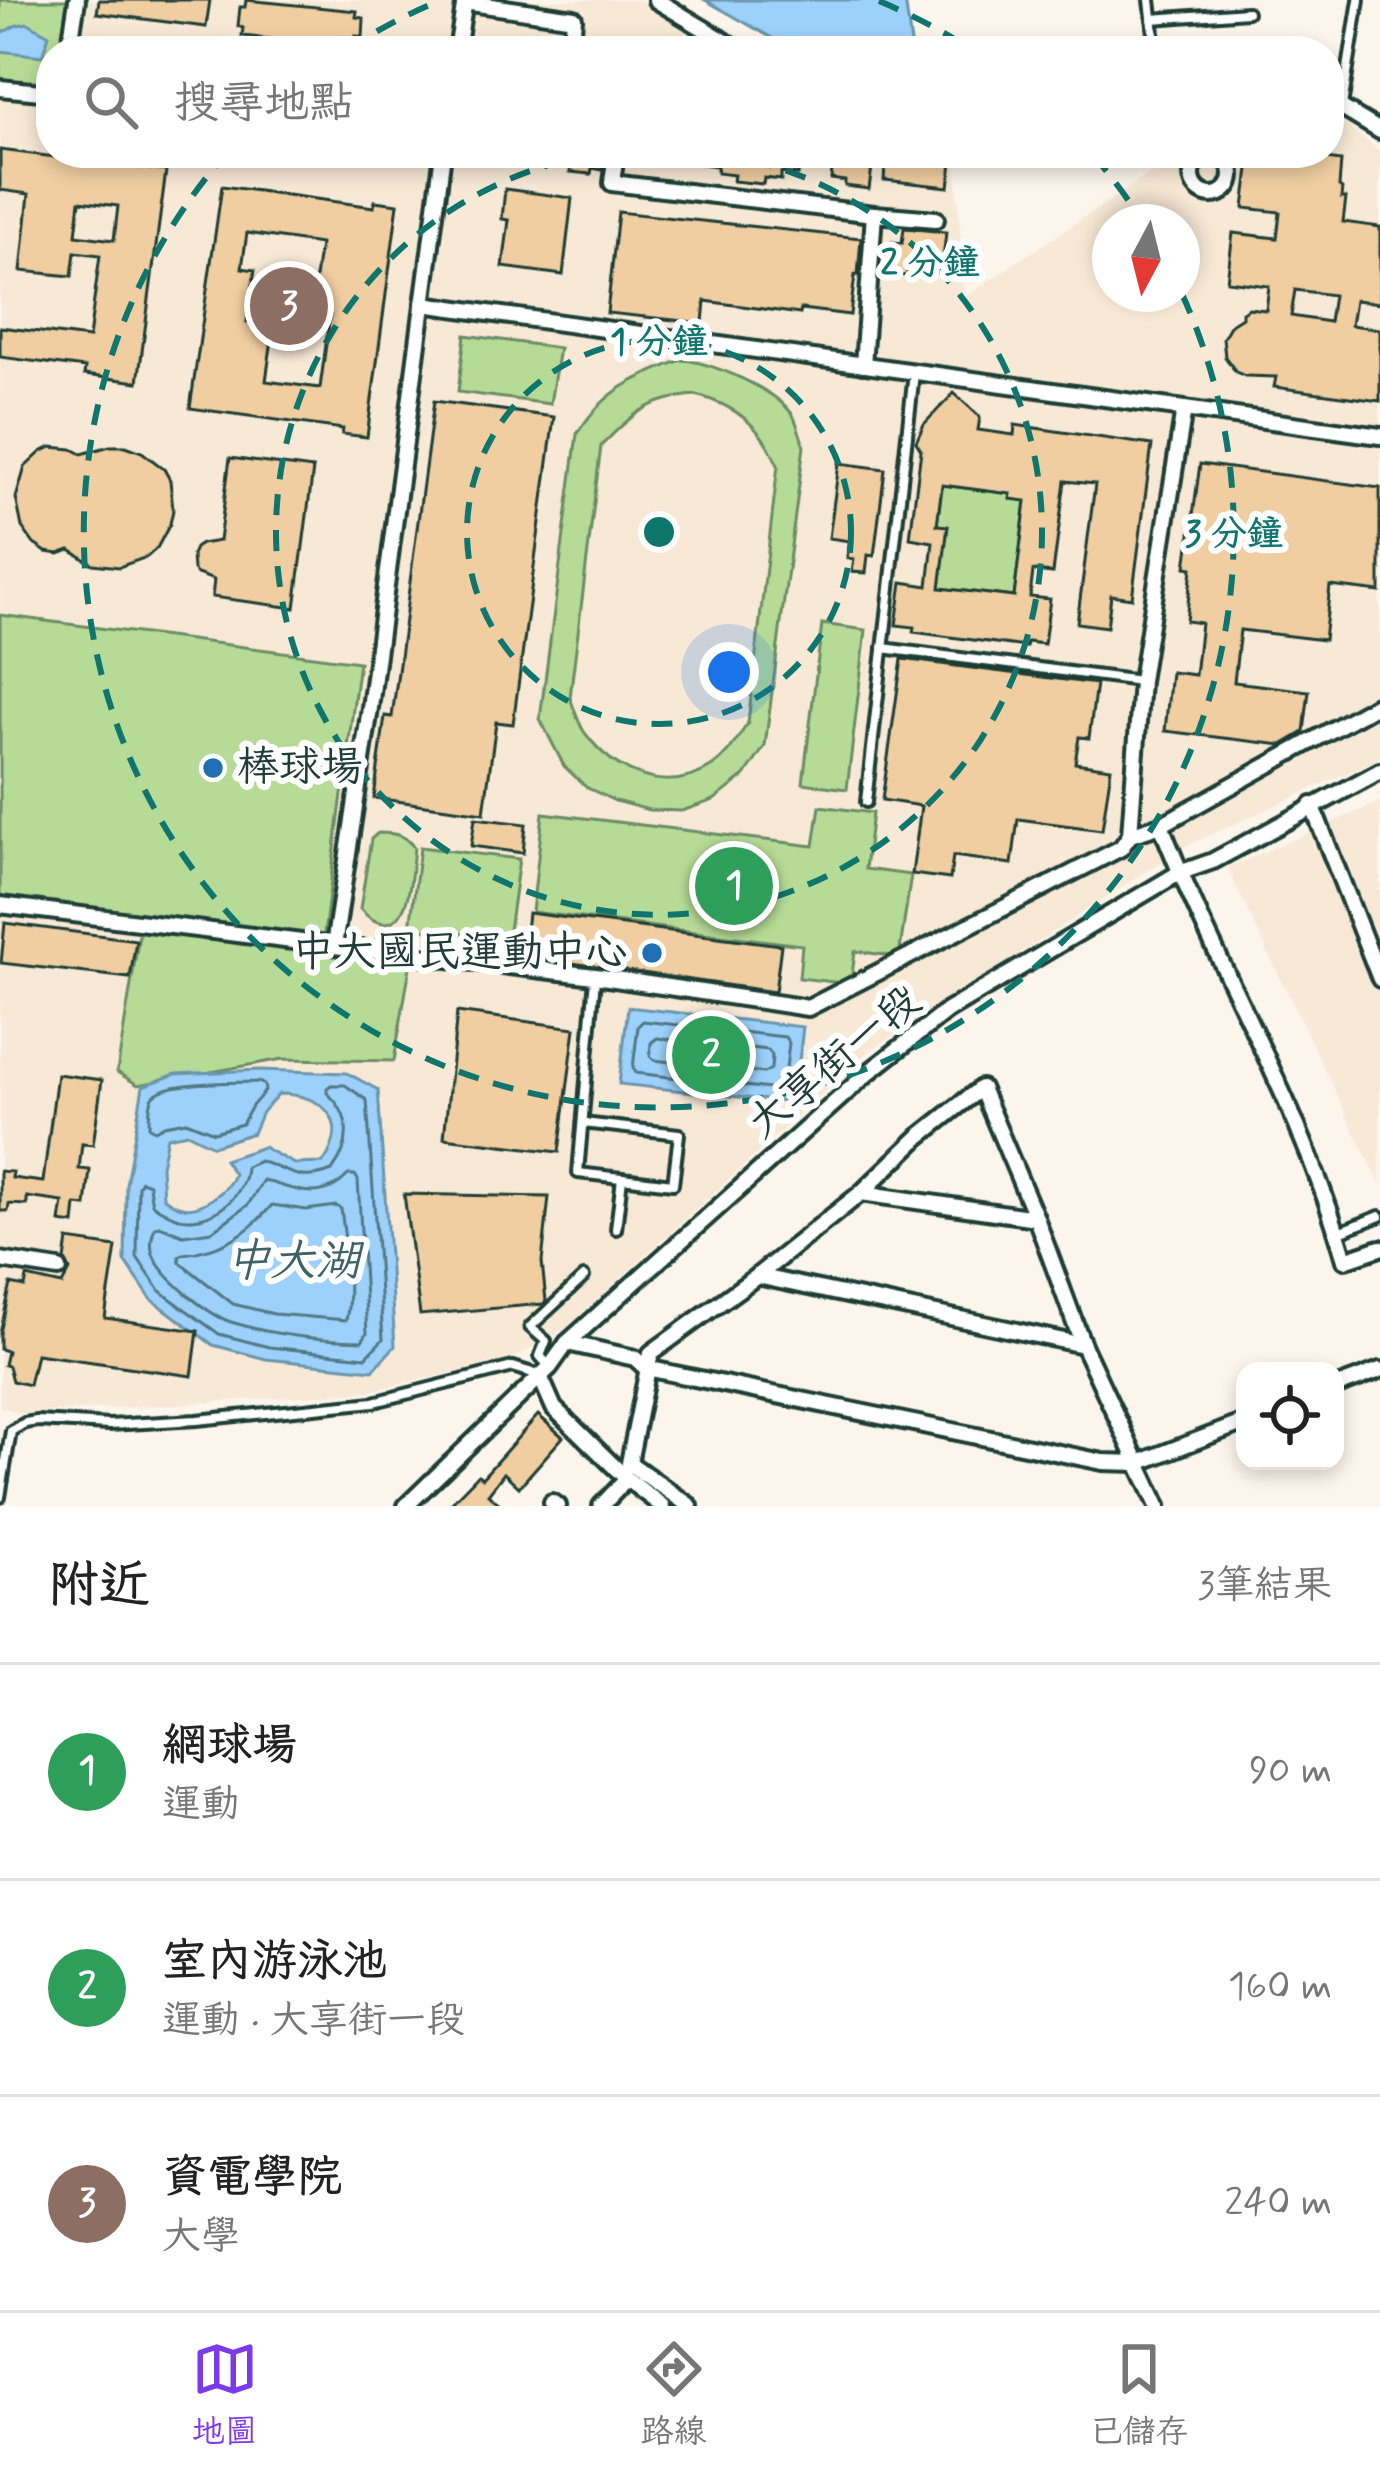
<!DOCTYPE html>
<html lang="zh-TW">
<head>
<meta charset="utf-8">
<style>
	:root { --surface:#fff; --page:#f2f2f2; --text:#222; --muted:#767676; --line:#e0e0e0; --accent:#7c3aed }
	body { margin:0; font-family:Mynerve,"LXGW WenKai TC",sans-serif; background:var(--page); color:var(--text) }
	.controls { position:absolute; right:36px; bottom:36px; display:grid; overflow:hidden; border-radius:24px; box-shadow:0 6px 18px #0003 }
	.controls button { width:108px; height:108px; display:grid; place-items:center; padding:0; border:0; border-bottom:3px solid var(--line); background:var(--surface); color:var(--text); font:60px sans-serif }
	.compass { position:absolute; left:1092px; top:204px; width:108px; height:108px; border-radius:50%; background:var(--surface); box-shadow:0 6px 18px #0003; rotate:187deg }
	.you { position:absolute; left:729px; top:672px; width:42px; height:42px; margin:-30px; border:9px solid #fff; border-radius:50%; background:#1a73e8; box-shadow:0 0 0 18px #1a73e833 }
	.badge { display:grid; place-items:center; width:78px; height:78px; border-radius:50%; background:var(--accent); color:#fff; font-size:39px; font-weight:700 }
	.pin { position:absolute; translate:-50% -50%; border:6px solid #fff; box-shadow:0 3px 12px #0006 }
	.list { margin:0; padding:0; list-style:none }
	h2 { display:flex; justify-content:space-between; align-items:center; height:156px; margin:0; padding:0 48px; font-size:51px }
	h2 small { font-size:39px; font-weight:400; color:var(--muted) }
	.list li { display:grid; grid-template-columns:78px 1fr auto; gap:36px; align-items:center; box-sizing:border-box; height:216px; padding:0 48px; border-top:3px solid var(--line) }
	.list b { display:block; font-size:45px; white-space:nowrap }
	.list p { margin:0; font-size:39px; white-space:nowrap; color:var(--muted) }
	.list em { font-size:39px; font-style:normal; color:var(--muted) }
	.icon { flex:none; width:66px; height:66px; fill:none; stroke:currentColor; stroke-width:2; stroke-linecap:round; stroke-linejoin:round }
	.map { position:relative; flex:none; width:1380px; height:1506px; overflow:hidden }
	.search { position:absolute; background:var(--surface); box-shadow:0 6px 18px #0003; left:36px; right:36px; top:36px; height:132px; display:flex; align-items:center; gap:30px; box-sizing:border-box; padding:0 42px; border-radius:48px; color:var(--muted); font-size:45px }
	.sheet { height:804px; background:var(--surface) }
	nav { display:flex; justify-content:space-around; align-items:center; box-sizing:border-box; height:168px; border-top:3px solid var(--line); background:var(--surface); font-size:33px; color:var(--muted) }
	nav a { display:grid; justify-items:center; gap:6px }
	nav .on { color:var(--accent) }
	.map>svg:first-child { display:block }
	.built { fill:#f8e9d6; fill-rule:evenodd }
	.grass { fill:#b6db96; stroke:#6a8c65; stroke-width:3; fill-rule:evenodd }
	.water { fill:#9dd1fb; stroke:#6b96ab; stroke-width:3; fill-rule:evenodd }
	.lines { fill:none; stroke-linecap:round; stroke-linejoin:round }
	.shore { stroke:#517884; stroke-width:3 }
	.building { fill:#f0cea1; stroke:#1f3d34; stroke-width:3; fill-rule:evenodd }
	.service-casing { stroke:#1f3d34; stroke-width:16 }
	.minor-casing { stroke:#1f3d34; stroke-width:22 }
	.service { stroke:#fff; stroke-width:8 }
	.minor { stroke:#fff; stroke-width:14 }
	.ring { fill:none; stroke:#0f766e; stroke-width:6; stroke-dasharray:21 15 }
	.poi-dot { fill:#1f6fb2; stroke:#fff; stroke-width:4.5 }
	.labels { text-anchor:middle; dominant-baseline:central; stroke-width:12; stroke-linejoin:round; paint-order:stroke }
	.poi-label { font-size:42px; fill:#1f3d34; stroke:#fff; text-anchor:start }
	.street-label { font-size:42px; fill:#1f3d34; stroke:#fff }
	.water-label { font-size:45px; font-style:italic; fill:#3e6266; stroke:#fff }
	.centre { fill:#0f766e; stroke:#fff; stroke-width:6 }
	.ring-label { font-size:36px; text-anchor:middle; font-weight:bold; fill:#0f766e; stroke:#fff; stroke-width:12; stroke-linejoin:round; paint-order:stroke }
</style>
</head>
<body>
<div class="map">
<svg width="1380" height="1506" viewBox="0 0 1380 1506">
	<rect width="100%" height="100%" fill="#fcf5ec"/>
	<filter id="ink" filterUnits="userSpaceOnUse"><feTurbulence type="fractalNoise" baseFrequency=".00833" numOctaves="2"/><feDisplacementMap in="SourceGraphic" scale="24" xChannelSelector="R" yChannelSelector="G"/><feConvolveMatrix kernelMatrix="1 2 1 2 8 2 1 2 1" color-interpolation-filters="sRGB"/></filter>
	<g filter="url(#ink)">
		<g class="built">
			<path d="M0,0H640L731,51H51V153H952L956,160L964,297L1181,153H1329V122L1346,125L1380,151V758L1184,847L868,1052L566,1328L513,1359L364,1392L23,1414L0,1407ZM1110,222H1182V294H1110Z"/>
			<polygon points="1380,802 1380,1184 1227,868"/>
		</g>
		<g class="grass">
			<polygon points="0,0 77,0 69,51 51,51 51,93 0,88"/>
			<polygon points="465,335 559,348 550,404 458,392"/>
			<path d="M681,360C711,361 779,391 794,417C798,426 801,437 804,446L765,746L745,776L714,800L682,811L649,810L615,801L586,787L564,766L540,719L577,434C607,388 632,380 681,360ZM696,395C737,406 761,426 778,465L748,723C737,739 728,756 711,767C665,796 615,773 585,733C578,723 574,709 570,697L601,446C634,413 648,399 696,395Z"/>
			<polygon points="944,475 950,486 1011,494 1011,499 1027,492 1014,597 940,588 947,526 937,525"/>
			<polygon points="0,615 359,662 323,942 0,900"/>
			<polygon points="822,624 866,630 847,789 803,783"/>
			<polygon points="820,806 872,813 865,869 911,875 899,957 855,951 851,984 799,978 802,945 532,912 543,813 814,846"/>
			<path d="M378,833C394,833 405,834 414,848C411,870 412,923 384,923C373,922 368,917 360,909L371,839Z"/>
			<polygon points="420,847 519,859 508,938 410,928"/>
			<polygon points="141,922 412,955 394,1061 283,1059 138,1085 117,1072"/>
		</g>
		<g class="water">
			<polygon points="705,0 905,0 912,51 795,51"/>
			<polygon points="28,23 49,35 42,56 0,51 0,34 17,25"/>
			<polygon points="628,1007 803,1027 794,1103 619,1084"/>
			<path d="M259,1070L347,1073L378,1090L395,1346L373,1370L266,1359L213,1345L151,1299L125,1261L126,1185L143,1086L176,1074ZM279,1094C323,1094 352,1121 323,1163L294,1164L263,1147L224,1160L234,1174C229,1190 200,1212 182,1207C175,1206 169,1201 163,1197L161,1166L167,1137L187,1133L213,1146L253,1133L262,1112Z"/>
		</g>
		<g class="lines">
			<g class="shore">
				<polygon points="643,1021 785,1037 789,1043 784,1086 778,1090 636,1073 633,1068 638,1026"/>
				<polygon points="657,1038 768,1050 772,1055 771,1069 764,1073 654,1060 650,1056 651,1043"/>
				<path d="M259,1082L264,1085L265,1091L252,1106L242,1124L214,1132L186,1121L164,1125L155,1130L149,1127C149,1119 149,1104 153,1097C164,1080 238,1083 259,1082Z"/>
				<path d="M331,1085H345L367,1100L383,1339L366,1357L269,1347L219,1334L160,1291L137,1257L138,1186L141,1181L149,1184C149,1187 151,1200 152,1203C155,1208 164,1211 169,1214C201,1231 245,1202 246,1167L260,1161C288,1170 300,1184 332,1171C351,1145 353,1116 327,1093V1088Z"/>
				<path d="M348,1175H355L358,1180L367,1333L362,1341C320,1340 272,1335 231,1322C209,1315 161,1277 153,1254C150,1246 152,1235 155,1227L160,1226L183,1235L212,1231L248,1205L263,1180C293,1189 322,1204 348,1175Z"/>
				<path d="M272,1205L306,1210L336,1206L341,1209C345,1239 353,1292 346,1320L274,1314L233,1304L180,1262L179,1257L183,1254C221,1250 247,1235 272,1205Z"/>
			</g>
		</g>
		<g class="building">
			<polygon points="99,0 210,0 206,27 97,13"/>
			<polygon points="246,0 357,11 356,17 364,18 363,37 356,36 355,48 242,36 243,28 238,26 240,7 245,7"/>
			<path d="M0,150L166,171L138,382L84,375L85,368L0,357V327L89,338L100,255L75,252L72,276L21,271L29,194L0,190ZM80,201L118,206L114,240L76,235Z"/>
			<polygon points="520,153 605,153 602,170 592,168 591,174 570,172 571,168 519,161"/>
			<polygon points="702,153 840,153 839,158 855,161 855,165 872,167 869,189 845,186 845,181 831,179 832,170 799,166 798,175 781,173 781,180 764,178 763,184 733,181 734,175 717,173 717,166 701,164"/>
			<path d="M1251,153H1326V159L1341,161L1339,187L1342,189L1341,198H1346L1343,222L1380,227V303L1355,300L1351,325L1380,329V401L1274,387L1276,377L1245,376L1236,372L1225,357L1223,338L1231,324L1242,317V312L1249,308L1266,310L1269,286L1227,281L1233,233L1277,238L1280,212L1244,208ZM1295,290L1333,295L1329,322L1291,316Z"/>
			<polygon points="886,154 952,162 949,187 884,180"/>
			<path d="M222,186L374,207L375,201L398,204L367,437L342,434L343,429L190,408ZM247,233L320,244L310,312L330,315L320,388L266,381L274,325L247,322L255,270L242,268Z"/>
			<polygon points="505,189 572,198 563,275 503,267 509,220 502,219"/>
			<polygon points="618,212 861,238 858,275 855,275 850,315 801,309 800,314 705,301 703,323 607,313"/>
			<polygon points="904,228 946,232 942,268 925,266 924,271 907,269 907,276 889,274 892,242 902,243"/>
			<path d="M954,393L980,417L978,430L1014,435L1015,425L1152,445L1132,598L1111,595L1107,627L1077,623L1095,484L1065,481L1053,573L1033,571L1030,597L1050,599L1044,644L1027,642L1026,647L913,632L914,627L896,625L902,582L928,586L933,542L910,538L921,450L916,442L924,424ZM942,485L1011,494L1010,499L1026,501L1014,597L940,588L948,526L937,525Z"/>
			<polygon points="434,401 554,417 513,724 496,722 484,813 374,798 385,716 392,717"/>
			<polygon points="110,446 126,446 142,452 164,469 170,480 173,510 170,524 157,548 147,557 119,567 93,564 70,550 59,554 46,552 34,544 22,527 16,498 25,467 41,452 51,447 72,449 82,454"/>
			<polygon points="230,458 313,469 295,608 212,597 214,580 197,574 193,570 192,555 195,548 201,544 219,541"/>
			<polygon points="839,463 885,469 874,556 868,555 866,573 852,572 854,559 847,558 850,541 829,538"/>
			<polygon points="1200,464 1380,488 1380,592 1330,586 1324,640 1240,630 1234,682 1309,691 1304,732 1282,745 1165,731 1171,672 1195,675 1201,623 1186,621 1192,568 1186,567"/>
			<polygon points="902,659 1096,684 1089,738 1079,737 1075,763 1111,768 1102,830 1018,819 1012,864 953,856 950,879 912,874 921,806 882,800"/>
			<polygon points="475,818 526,824 523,853 471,846"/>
			<polygon points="528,913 781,945 775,992 523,956"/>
			<polygon points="5,923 136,940 130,978 1,963"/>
			<polygon points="457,1012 575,1028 559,1152 444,1138"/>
			<polygon points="57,1074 102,1080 93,1145 82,1144 79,1169 90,1170 86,1206 76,1205 74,1224 60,1222 63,1202 27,1197 27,1205 9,1204 8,1211 0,1211 0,1171 13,1172 12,1178 43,1182"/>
			<polygon points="404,1194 549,1197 542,1262 546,1301 543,1304 420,1315"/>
			<polygon points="68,1240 116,1247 105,1318 198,1331 192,1376 36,1354 29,1385 12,1381 8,1366 4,1365 7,1351 0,1349 0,1333 11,1284 25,1287 27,1277 62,1285 70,1270 65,1260"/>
			<polygon points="538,1415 563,1437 519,1487 504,1473 488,1494 502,1506 448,1506 478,1475 482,1478"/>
		</g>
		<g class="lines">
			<g class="service-casing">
				<g id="service">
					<polyline points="1150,0 1156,51"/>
					<polyline points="1152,19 1247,12"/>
					<polyline points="1342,106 1359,0"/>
					<polyline points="883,648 1140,681"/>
					<polyline points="866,802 914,373"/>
					<polyline points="583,1123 679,1134 673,1184 578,1173 595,978"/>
					<polyline points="616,1229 622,1178"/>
					<polyline points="1337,1233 1380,1216"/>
					<polyline points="549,1366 540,1356 546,1341 530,1327 584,1277"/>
					<polyline points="0,1497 11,1431 25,1423 37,1421 109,1425 197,1420 374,1402 513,1367 539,1375"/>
				</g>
			</g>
			<g class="minor-casing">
				<g id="minor">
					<polyline points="656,0 741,51"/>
					<polyline points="464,2 574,18 571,51"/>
					<polyline points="69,51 77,0"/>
					<polyline points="457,51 465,0"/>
					<polyline points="0,88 51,93"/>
					<polyline points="1329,105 1342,108 1380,131"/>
					<polyline points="616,153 612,183 874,214"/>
					<circle cx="1212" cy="175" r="20"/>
					<polyline points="863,365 874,214 936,219"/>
					<polyline points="1184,409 1380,436"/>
					<polyline points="1312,805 1380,979"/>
					<path d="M1161,825C1218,972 1302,1107 1345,1260L1380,1248"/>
					<polyline points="1130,835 1161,825 1380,703"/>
					<polyline points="0,905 334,946 370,708 443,153"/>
					<polyline points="334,946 595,976 808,1008 1121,848 1130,835 1141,681 1184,409 423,304"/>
					<polyline points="861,1193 1036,1218"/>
					<polyline points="0,1260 59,1269"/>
					<polyline points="757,1276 1083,1345"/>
					<polyline points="567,1343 635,1358 646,1368 1103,1462 1138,1463 1245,1422"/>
					<polyline points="540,1376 554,1408 627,1479 662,1506"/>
					<polyline points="1335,1387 1380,1370"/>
					<polyline points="552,1502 558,1506"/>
					<polyline points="406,1506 550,1367 567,1343 869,1072 947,1011 1179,873 1213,861 1380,771"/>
					<polyline points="601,1506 627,1479"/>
					<polyline points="690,1506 629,1463 651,1353 757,1276 861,1193 919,1137 981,1088 1036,1218 1083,1345 1158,1506"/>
				</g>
			</g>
			<use href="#service" class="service"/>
			<use href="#minor" class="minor"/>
		</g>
	</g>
	<g class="ring">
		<circle cx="659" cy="532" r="192"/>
		<path d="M716 153A383 383 0 1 1 602 153"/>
		<path d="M346 50A575 575 0 0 1 439 1M879 1A575 575 0 0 1 972 50M1093 155A575 575 0 0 1 1141 219M1182 294A575 575 0 1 1 225 155"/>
	</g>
	<g class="poi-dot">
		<circle cx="213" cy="768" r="12"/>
		<circle cx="652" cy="953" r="12"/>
	</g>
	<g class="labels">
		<g class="poi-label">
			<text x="237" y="768">棒球場</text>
			<text x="628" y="953" text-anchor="end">中大國民運動中心</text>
		</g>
		<g class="street-label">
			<text transform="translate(835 1063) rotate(-40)">大享街一段</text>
		</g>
		<g class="water-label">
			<text x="293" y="1262">中大湖</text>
		</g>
	</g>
	<circle cx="659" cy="532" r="18" class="centre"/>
	<g class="ring-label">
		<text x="930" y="274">2 分鐘</text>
		<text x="659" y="353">1 分鐘</text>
		<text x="1234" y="545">3 分鐘</text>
	</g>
</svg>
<div class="controls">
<button><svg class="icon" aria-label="locate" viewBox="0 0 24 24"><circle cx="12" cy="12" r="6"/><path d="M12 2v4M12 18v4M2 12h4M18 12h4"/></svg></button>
</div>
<svg class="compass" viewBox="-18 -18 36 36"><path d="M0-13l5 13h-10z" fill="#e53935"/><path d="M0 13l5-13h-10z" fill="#767676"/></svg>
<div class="you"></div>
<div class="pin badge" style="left:734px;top:886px;background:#2e9e5b">1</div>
<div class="pin badge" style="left:711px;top:1055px;background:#2e9e5b">2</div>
<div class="pin badge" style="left:289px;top:306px;background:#8d6e63">3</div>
<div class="search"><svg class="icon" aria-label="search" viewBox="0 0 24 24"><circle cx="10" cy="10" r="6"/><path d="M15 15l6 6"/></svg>搜尋地點</div>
</div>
<section class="sheet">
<h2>附近<small>3筆結果</small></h2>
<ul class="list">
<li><span class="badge" style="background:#2e9e5b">1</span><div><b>網球場</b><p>運動</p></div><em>90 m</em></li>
<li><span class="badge" style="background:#2e9e5b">2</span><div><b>室內游泳池</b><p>運動 · 大享街一段</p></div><em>160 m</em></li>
<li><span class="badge" style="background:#8d6e63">3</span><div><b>資電學院</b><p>大學</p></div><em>240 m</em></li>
</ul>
</section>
<nav>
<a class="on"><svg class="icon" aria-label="map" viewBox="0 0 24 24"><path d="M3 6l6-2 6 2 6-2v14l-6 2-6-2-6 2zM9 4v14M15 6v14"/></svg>地圖</a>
<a><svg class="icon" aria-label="directions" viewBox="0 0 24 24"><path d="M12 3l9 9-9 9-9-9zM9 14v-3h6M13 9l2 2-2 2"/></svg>路線</a>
<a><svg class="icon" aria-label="saved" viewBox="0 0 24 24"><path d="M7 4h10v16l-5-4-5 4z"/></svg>已儲存</a>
</nav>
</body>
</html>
